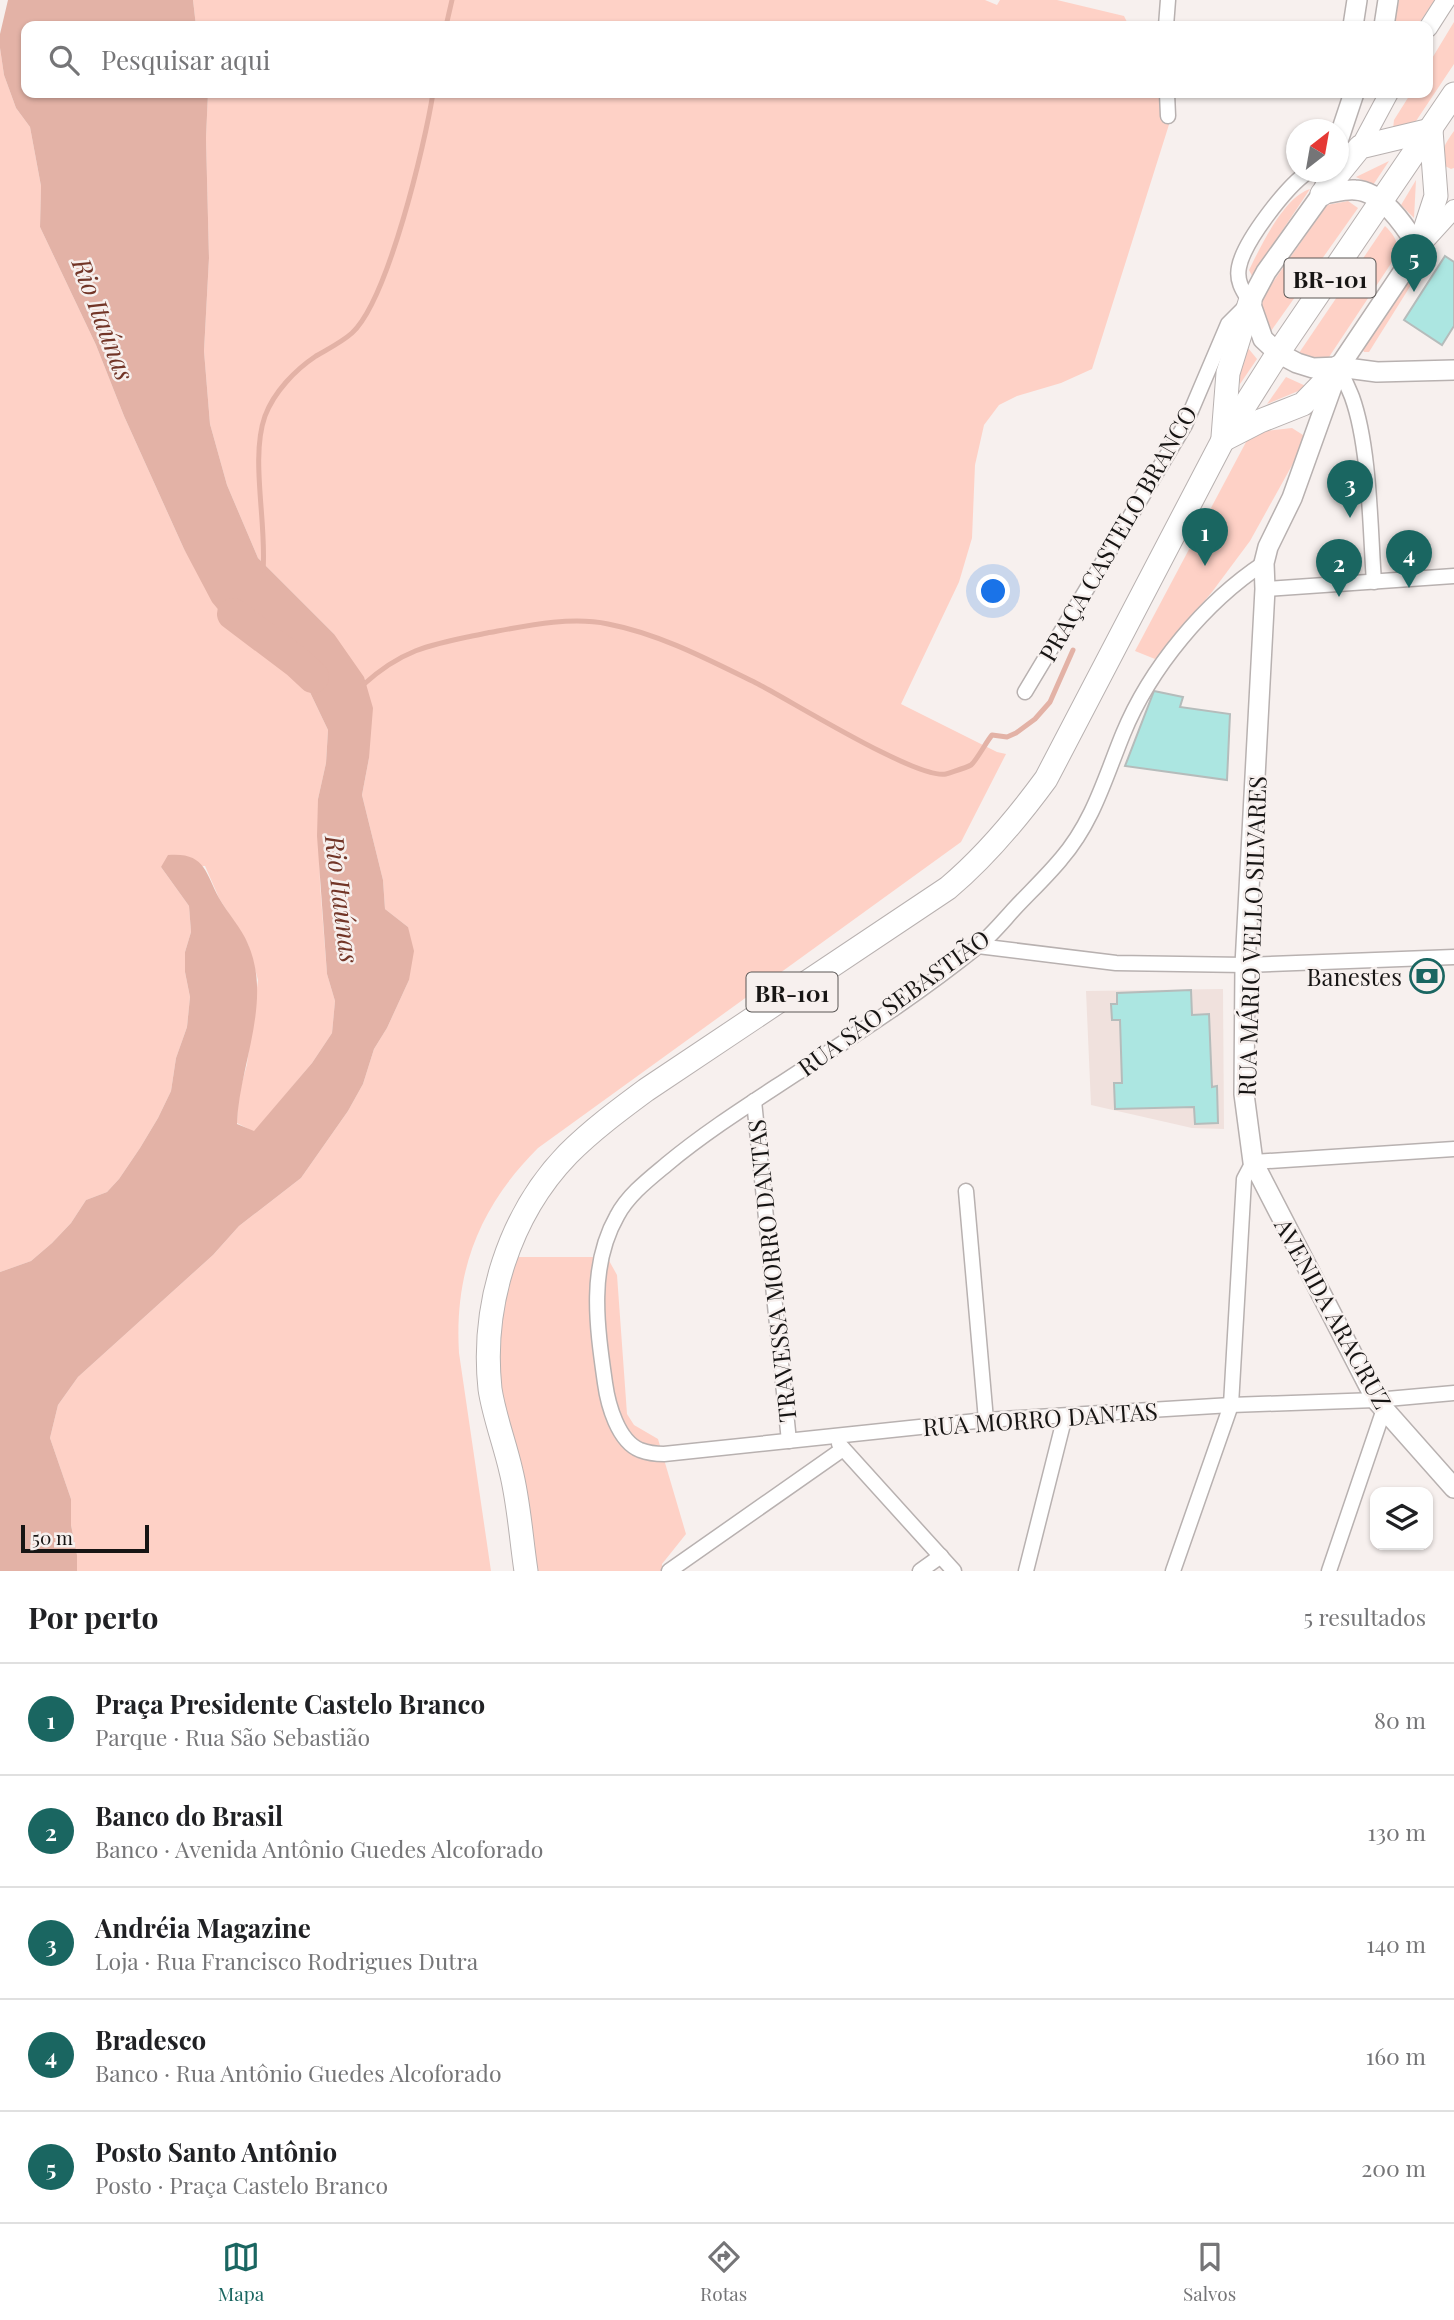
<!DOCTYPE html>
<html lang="pt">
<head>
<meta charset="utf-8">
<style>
	:root { --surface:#fff; --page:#f6f6f6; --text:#202124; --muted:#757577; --line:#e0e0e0; --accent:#1a6661 }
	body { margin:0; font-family:"Playfair Display",serif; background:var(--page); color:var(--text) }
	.controls { position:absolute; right:21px; bottom:21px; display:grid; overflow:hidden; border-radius:14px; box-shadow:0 2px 5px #0004 }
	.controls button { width:63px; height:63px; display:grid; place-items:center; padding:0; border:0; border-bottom:2px solid var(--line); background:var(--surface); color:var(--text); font:35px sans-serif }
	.compass { position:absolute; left:1286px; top:119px; width:63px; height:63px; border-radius:50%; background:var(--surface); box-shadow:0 2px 5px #0004; rotate:31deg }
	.scale { position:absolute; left:21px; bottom:18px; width:128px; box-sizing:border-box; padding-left:7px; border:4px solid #171514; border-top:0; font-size:19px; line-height:24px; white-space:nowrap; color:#171514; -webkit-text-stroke:5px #f7f0ee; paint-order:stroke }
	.you { position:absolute; left:994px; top:592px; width:24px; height:24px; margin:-18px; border:5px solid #fff; border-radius:50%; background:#1a73e8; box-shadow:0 0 0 10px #1a73e833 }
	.badge { display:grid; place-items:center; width:46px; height:46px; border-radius:50%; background:var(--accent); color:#fff; font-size:23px; font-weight:700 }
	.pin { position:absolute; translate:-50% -58px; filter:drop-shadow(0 2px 4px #0008) }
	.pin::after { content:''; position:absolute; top:37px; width:24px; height:21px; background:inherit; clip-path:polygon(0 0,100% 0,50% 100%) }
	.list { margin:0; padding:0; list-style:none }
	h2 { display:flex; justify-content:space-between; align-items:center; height:91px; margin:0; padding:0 28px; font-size:30px }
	h2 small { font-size:23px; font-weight:400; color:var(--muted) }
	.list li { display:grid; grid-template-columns:46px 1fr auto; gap:21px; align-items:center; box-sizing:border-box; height:112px; padding:0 28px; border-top:2px solid var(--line) }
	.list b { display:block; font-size:26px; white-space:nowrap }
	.list p { margin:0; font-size:23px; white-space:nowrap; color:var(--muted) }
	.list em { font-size:23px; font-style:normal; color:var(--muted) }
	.icon { flex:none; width:38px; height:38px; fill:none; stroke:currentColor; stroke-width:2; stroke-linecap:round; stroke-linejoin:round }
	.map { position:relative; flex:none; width:1454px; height:1571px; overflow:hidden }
	.search { position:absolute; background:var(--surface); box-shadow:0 2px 5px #0004; left:21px; right:21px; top:21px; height:77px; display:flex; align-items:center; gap:18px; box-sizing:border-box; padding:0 24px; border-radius:14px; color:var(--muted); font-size:26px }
	.sheet { height:651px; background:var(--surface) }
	nav { display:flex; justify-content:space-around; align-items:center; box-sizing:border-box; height:98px; border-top:2px solid var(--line); background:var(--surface); font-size:19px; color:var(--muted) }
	nav a { display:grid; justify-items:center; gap:4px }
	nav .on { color:var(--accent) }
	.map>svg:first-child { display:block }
	.built { fill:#f0e1dd }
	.green { fill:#fed1c6 }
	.water { fill:#e3b2a6 }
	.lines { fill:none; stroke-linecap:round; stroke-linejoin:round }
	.stream { stroke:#e3b2a6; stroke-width:5 }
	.river { stroke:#e3b2a6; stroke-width:32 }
	.building { fill:#ace6e1; stroke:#b5bcbb; stroke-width:2 }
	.minor-casing { stroke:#b8b1b0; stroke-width:17 }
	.tertiary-casing { stroke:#b8b1b0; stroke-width:20 }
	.secondary-casing { stroke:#b8b1b0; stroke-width:22 }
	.trunk-casing { stroke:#b8b1b0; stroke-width:25 }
	.minor { stroke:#fff; stroke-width:14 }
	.tertiary { stroke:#fff; stroke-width:18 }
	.secondary { stroke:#fff; stroke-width:19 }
	.trunk { stroke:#fff; stroke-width:23 }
	.labels { text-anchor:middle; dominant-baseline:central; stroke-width:5; stroke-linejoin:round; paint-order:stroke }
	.shield { fill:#f7f0ee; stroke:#5a5755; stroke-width:2 }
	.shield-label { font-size:23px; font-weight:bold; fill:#171514 }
	.street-label { font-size:24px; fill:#171514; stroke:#f7f0ee }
	.poi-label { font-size:24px; fill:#171514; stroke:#f7f0ee; text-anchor:end }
	.water-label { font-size:26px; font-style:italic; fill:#723527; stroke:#f7f0ee }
</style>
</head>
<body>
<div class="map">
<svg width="1454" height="1571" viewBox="0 0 1454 1571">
	<rect width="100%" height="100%" fill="#f7f0ee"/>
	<polygon class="built" points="1223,989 1224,1129 1192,1128 1091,1105 1086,991"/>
	<g class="green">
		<polygon points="193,0 985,0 997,5 1000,0 1057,0 1124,16 1129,26 196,26"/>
		<polygon points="1399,0 1435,0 1417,26 1394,26"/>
		<polygon points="1454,22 1454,64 1416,121 1397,132 1393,129 1394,120 1411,93 1428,93 1428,65"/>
		<polygon points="0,48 4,75 16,108 30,127 41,186 40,227 96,345 124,416 184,549 236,631 274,644 307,686 328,730 326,763 318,799 320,884 327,974 335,1001 332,1033 312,1063 254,1132 237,1123 239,1094 247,1064 258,980 248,944 219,898 205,866 161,867 189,906 191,932 185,952 185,972 190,997 187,1027 176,1058 171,1091 158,1118 140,1148 119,1179 107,1192 86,1200 71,1223 52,1243 31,1261 0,1272"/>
		<path d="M208,93H1161L1172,115L1092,369L1061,383L1017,396L999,405L984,425L975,465L972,538L959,582L901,704L997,752L1006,754L961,842L538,1148C480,1206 454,1270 459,1353L491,1571H77V1555L71,1525V1499L50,1438L58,1405L78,1377L213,1255L239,1226L301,1178L348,1111L363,1084L374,1049L387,1028L409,980L408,927L385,909L383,880L362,795L369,758L334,634L258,558L227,485L210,424L204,351L209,258L206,138Z"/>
		<path d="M1454,131V168L1451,169L1445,166C1440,150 1445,144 1454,131Z"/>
		<polygon points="1389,161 1373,185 1356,177"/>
		<polygon points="1416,180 1414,218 1401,205"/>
		<path d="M1310,189L1252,276L1249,270C1261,246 1284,197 1310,189Z"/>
		<polygon points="1348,201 1358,208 1271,331 1266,326 1261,299 1327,205"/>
		<path d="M1385,226C1394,235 1400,243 1396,256L1329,357L1316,360L1299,353Z"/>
		<polygon points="1423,258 1426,261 1369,352 1364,352 1362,348"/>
		<polygon points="1248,348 1257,359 1240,384 1238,377"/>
		<polygon points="1286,377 1308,387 1267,404"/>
		<polygon points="1292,428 1303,435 1306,440 1250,541 1212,592 1155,659 1135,651 1246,442 1256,432"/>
		<polygon points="518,1257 607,1257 617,1275 627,1414 634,1425 658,1439 686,1534 662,1564 662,1571 535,1571 503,1414 497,1316"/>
	</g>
	<path class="water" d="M8,0H193L196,26H26V93H208L206,138L209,258L204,351L210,424L227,485L258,558L334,634L364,677L373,708L369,758L362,795L383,880L385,909L408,927L414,951L409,980L387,1028L374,1049L363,1084L348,1111L301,1178L239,1226L213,1255L78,1377L58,1405L50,1438L71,1499V1525L77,1555V1571H0V1272L31,1261L52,1243L71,1223L86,1200L107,1192L119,1179L140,1148L158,1118L171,1091L176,1058L187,1027L190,997L185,972V952L191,932L189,906L161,867L168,855C205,852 205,872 219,898C228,914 241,927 248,944C273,1002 239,1065 237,1124L254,1131L312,1063L332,1033L335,1001L327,974L317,836L318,799L326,763L328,730L307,686L274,644L236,631L212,602L184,549L124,416L96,345L40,227L41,186L30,127L16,108L4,75L0,48V34Z"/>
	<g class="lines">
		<g class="stream">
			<polyline points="446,26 452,0"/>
			<path d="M263,570C267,524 250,458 265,416C274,392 295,370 316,356C328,349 342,342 352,333C388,300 425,144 433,93"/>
			<path d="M363,685C405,647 434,644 487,633C525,626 570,616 608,624C660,634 709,660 756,683C788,699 917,780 946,774C951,772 966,768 971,765C977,760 986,742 992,735L1007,737L1016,733L1035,719L1050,702L1073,650"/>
		</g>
		<polyline class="river" points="233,614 298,663 313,677"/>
	</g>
	<g class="building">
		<polygon points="1445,256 1454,262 1454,326 1442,345 1404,320"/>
		<polygon points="1154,691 1183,697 1180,707 1230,714 1227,780 1125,766"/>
		<polygon points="1191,990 1192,1015 1209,1014 1212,1087 1217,1086 1218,1123 1195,1124 1194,1107 1115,1109 1114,1083 1122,1083 1120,1020 1112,1020 1111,1004 1117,1004 1117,993"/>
	</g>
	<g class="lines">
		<g class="minor-casing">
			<g id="minor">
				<polyline points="1166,26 1168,0"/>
				<polyline points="1167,93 1168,116"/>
				<path d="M1339,367C1343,377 1348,387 1352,397C1370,447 1370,528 1374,582"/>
				<path d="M1264,563C1205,602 1150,668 1123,734C1105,778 1093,822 1061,859C1047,876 1030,892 1015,908C1003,921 991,936 977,947C920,993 858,1033 797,1073C753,1102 708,1130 667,1164C649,1179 628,1195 617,1216C588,1267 597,1327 605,1383C608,1405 618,1441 640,1450C648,1453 657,1454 664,1454L986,1420L1231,1405L1376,1400L1454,1393"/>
				<polyline points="1265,589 1454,576"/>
				<path d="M1025,692L1185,425L1228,324L1250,302C1243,291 1236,281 1239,267C1244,241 1287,186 1308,172"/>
				<polyline points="978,946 1116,963 1245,965 1454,957"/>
				<polyline points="754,1101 789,1441"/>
				<polyline points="966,1191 986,1420"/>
				<polyline points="839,1444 954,1571"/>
				<polyline points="669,1571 843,1449"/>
				<polyline points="920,1571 941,1556"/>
				<polyline points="1026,1571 1065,1416"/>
				<polyline points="1173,1571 1231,1405 1244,1179 1253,1162 1454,1149"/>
				<polyline points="1329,1571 1384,1409"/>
			</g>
		</g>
		<g class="tertiary-casing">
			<g id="tertiary">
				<polyline points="1428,28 1446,0"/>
				<polyline points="1360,147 1389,93"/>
				<polyline points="1423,243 1454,209"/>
			</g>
		</g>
		<g class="secondary-casing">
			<g id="secondary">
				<polyline points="1353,26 1357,0"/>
				<polyline points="1384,26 1388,0"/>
				<polyline points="1338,141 1354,93"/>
				<polyline points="1326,183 1322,194 1266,272 1250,302 1263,339 1278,353 1297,363 1313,368 1339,367 1377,372 1454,370"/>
				<path d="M1322,194C1332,193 1345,189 1355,190C1383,191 1406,228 1419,248L1339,367L1292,498L1268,547L1264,563L1265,589L1245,965L1244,1094L1253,1162L1376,1400L1454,1488"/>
			</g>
		</g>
		<g class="trunk-casing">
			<g id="trunk">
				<polyline points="1322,194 1360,147 1431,130"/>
				<polyline points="1419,248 1436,196 1431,130"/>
				<polyline points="1223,437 1228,373 1250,302"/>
				<polyline points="1223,440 1260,421 1303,404 1339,367"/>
				<path d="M526,1571C521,1538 519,1503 511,1471C505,1444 494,1416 490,1389C481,1305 509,1215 568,1154C592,1130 619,1110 646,1090L948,888C986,856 1016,820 1046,779L1223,440L1278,353L1454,94"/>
			</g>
		</g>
		<use href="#minor" class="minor"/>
		<use href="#tertiary" class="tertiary"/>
		<use href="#secondary" class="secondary"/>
		<use href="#trunk" class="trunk"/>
	</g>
	<defs>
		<g id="bank-ring" transform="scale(1.75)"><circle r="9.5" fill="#f7f0ee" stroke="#1a6661" stroke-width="1.5"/><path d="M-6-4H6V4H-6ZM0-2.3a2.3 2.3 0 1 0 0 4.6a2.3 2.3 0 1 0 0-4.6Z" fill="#1a6661"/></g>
	</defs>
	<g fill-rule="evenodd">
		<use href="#bank-ring" x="1427" y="976"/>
	</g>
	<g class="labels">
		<g class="shield">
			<rect x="1284.5" y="258.5" width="91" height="39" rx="5"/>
			<rect x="746.5" y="972.5" width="91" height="39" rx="5"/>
		</g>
		<g class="shield-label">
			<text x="1330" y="278">BR-101</text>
			<text x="792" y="992">BR-101</text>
		</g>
		<g class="street-label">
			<text transform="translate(1117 533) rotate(-60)">PRAÇA CASTELO BRANCO</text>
			<text transform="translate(1251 936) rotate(-88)">RUA MÁRIO VELLO SILVARES</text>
			<text transform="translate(893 1002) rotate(-36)">RUA SÃO SEBASTIÃO</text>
			<text transform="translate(771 1271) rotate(-96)">TRAVESSA MORRO DANTAS</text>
			<text transform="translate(1334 1313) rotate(61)">AVENIDA ARACRUZ</text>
			<text transform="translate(1040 1418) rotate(-4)">RUA MORRO DANTAS</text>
		</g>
		<g class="poi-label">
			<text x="1402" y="976">Banestes</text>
		</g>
		<g class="water-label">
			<text transform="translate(104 319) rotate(69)">Rio Itaúnas</text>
			<text transform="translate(343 899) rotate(83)">Rio Itaúnas</text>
		</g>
	</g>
</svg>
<div class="controls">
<button><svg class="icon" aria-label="layers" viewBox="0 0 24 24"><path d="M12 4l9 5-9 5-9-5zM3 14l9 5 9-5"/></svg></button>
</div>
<svg class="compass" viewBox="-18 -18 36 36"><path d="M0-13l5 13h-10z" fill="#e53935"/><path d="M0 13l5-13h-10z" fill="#757577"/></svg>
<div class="scale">50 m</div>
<div class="you"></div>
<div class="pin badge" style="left:1205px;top:566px">1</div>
<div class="pin badge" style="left:1339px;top:597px">2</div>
<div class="pin badge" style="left:1350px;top:518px">3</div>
<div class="pin badge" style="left:1409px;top:588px">4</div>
<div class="pin badge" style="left:1414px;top:292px">5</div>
<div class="search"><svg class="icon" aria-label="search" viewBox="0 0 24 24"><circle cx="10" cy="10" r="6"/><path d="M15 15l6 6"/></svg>Pesquisar aqui</div>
</div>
<section class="sheet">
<h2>Por perto<small>5 resultados</small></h2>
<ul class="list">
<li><span class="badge">1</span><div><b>Praça Presidente Castelo Branco</b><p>Parque · Rua São Sebastião</p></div><em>80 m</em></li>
<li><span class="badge">2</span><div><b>Banco do Brasil</b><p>Banco · Avenida Antônio Guedes Alcoforado</p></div><em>130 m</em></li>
<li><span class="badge">3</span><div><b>Andréia Magazine</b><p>Loja · Rua Francisco Rodrigues Dutra</p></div><em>140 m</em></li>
<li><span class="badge">4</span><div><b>Bradesco</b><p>Banco · Rua Antônio Guedes Alcoforado</p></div><em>160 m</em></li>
<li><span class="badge">5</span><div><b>Posto Santo Antônio</b><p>Posto · Praça Castelo Branco</p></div><em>200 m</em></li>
</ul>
</section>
<nav>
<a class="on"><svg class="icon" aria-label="map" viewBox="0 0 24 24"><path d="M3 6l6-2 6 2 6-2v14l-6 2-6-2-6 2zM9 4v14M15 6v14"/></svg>Mapa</a>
<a><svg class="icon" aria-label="directions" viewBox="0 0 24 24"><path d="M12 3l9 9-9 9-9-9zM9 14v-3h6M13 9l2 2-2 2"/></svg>Rotas</a>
<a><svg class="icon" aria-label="saved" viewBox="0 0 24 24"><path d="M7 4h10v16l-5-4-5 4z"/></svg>Salvos</a>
</nav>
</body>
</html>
